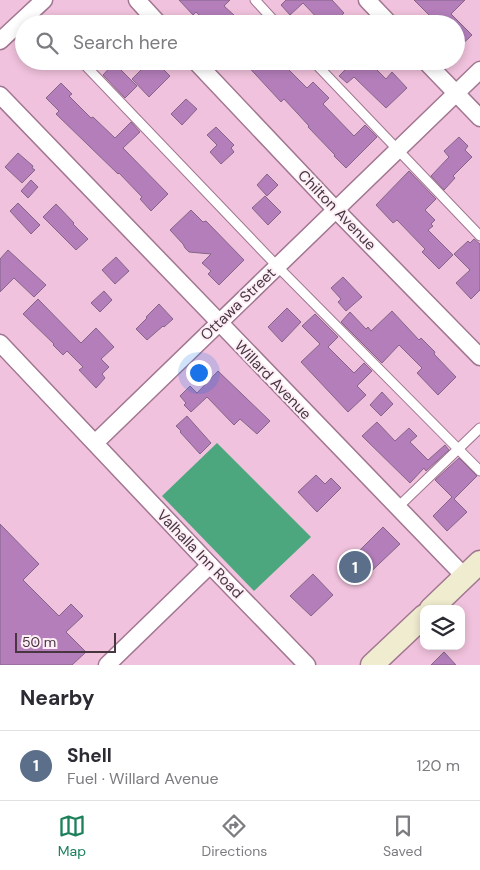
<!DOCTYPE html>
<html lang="en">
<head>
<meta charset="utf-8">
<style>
	:root { --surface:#fff; --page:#f2f2f3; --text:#2b2b33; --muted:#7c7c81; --line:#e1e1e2; --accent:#1c815b }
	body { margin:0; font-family:"DM Sans",sans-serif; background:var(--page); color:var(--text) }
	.controls { position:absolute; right:15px; bottom:15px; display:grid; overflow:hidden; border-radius:10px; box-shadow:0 2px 8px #0003 }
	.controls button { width:45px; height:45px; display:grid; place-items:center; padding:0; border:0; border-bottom:1px solid var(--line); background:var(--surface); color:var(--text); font:25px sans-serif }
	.scale { position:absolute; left:15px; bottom:12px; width:101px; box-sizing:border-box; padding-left:5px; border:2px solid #473540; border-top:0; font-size:14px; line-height:18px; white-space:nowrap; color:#473540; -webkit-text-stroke:4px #fdeef6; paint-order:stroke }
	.you { position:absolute; left:198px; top:372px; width:18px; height:18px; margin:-12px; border:4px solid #fff; border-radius:50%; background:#1a73e8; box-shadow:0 0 0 8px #1a73e833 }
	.badge { display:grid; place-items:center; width:32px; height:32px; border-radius:50%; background:var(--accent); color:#fff; font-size:16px; font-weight:700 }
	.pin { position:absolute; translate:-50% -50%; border:2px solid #fff; box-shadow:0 1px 5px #0006 }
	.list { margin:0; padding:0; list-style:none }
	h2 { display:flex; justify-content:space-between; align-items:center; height:65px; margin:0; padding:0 20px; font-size:21px }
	h2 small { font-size:16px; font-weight:400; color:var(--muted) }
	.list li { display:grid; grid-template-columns:32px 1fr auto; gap:15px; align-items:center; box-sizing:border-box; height:70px; padding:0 20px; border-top:1px solid var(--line) }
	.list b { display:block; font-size:19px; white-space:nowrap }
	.list p { margin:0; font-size:16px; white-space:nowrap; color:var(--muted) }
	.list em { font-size:16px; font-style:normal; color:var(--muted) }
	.icon { flex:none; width:28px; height:28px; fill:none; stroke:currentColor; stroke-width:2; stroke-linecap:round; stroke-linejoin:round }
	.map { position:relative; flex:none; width:480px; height:665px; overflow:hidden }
	.search { position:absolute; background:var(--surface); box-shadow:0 2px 8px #0003; left:15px; right:15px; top:15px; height:55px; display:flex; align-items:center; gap:12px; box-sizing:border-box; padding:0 18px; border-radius:28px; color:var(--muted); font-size:19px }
	.sheet { height:135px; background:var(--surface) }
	nav { display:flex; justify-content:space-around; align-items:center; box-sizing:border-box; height:70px; border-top:1px solid var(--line); background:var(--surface); font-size:14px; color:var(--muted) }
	nav a { display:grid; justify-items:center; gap:2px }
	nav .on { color:var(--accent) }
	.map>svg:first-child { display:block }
	.forest { fill:#4ca67e }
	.building { fill:#b37eba; stroke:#846588 }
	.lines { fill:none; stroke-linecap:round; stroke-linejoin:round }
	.lane-casing { stroke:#a17690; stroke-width:11 }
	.street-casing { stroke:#a17690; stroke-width:19 }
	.secondary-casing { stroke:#a17690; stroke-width:25 }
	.lane { stroke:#fff; stroke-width:9 }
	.street { stroke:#fff; stroke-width:16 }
	.secondary { stroke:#efeccf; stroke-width:22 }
	.labels { text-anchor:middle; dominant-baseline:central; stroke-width:4; stroke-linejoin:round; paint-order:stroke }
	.street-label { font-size:15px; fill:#473540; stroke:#fdeef6 }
</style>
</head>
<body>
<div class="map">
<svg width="480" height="665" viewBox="0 0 480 665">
	<rect width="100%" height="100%" fill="#f1c2dd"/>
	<polygon class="forest" points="217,443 311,537 254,591 162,496"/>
	<g class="building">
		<polygon points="179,0 230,0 224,6 235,16 227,24 208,24 196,12 193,15"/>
		<polygon points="286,0 332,0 344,13 342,15 344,18 338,24 323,24 303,3 290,15 281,5"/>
		<polygon points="414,0 465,0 451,14 472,35 456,50 456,24 438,24"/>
		<polygon points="150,61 155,61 170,76 149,97 132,79"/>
		<polygon points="243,61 299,61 289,70 307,88 313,82 329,98 323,104 354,136 365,125 377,137 346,168 334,156 335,155 308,127 309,126 298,114 284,99 281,102"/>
		<polygon points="354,61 368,61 386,79 392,72 407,88 386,108 354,77 347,83 339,76"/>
		<polygon points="114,63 137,86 125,98 103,75"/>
		<polygon points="61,83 72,94 69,96 91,118 93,117 115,138 131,122 140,132 123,148 168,194 151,211 140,199 142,197 119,173 118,174 56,114 59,111 46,98"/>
		<polygon points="186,99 197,109 182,125 171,114"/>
		<polygon points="216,127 234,145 231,148 234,152 221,164 210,152 217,145 207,135"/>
		<polygon points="459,137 468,146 465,150 472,157 453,176 455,178 444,190 431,176 449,157 444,151"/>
		<polygon points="18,153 33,166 32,168 35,170 22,183 5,167"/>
		<polygon points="409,171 436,199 425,210 435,220 431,224 433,226 428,230 453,255 439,269 422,252 425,249 397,220 393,223 376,205"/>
		<polygon points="267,174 278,185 267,196 257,185"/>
		<polygon points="31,180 38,187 28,198 21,191"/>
		<polygon points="265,196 281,212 268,225 252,208"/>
		<polygon points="18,203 40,225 31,234 10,211"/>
		<polygon points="56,204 74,223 73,224 88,239 76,250 43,217"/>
		<polygon points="191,210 203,222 206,221 244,260 219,285 208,274 211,271 202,263 211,254 189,252 185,248 183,244 170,230"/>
		<polygon points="474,239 480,244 480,290 471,299 456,283 470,270 454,254 468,241 470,243"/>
		<polygon points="8,250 46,285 34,297 14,278 0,292 0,259"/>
		<polygon points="116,257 129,271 115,284 102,270"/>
		<polygon points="343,277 362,297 346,311 338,302 341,299 331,288"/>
		<polygon points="104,291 112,300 100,312 91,303"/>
		<polygon points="38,299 81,343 96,328 114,347 101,359 109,367 102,374 105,378 96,388 79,370 83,367 67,351 63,355 53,345 54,344 23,314"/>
		<polygon points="159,304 173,319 164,327 163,326 147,340 136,329 147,318 146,317"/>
		<polygon points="287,308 301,322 282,342 268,327"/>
		<polygon points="392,311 419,340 421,338 435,352 434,354 456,377 438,395 417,373 422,368 399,345 382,363 341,322 350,312 366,329 368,327 371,331"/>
		<polygon points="315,314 338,337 328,347 354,373 364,363 372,371 357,386 366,395 348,412 301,362 320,344 302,326"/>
		<polygon points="218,371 270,421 257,434 240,419 234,425 207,397 191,412 184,405 186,403 180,396 190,386 197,393"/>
		<polygon points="382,392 393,404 381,416 370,405"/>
		<polygon points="187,416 211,443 200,454 180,432 181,431 176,426"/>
		<polygon points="377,422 395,441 409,428 417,436 410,442 428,460 445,445 449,450 426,471 424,468 410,483 362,436"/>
		<polygon points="459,458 477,476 454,499 467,512 447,531 433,516 452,497 435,480"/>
		<polygon points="316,475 325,484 331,478 341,488 317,512 298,492"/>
		<polygon points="0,524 39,564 23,580 59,616 71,604 83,616 66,632 86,652 72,665 0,665"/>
		<polygon points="383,527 400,544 360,582 340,561 350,552 354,556"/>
		<polygon points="313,574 333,595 311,616 290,596"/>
		<polygon points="444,652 456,665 431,665"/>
	</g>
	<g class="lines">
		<g class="lane-casing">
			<g id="lane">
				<polyline points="255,0 277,24"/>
				<polyline points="313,61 480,236"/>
				<polyline points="82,62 277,266 480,471"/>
				<polyline points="397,508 480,428"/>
			</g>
		</g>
		<g class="street-casing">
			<g id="street">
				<polyline points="137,0 159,24"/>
				<polyline points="367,0 390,24"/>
				<polyline points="0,41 44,0"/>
				<polyline points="195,61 335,209 480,357"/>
				<polyline points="425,61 480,118"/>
				<polyline points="0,95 465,577"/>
				<polyline points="0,343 210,565 307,665"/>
				<polyline points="95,443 480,70"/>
				<polyline points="107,665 210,565"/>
			</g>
		</g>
		<g class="secondary-casing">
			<g id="secondary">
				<polyline points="431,609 480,562"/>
				<polyline points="372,665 424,616"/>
			</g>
		</g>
		<use href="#lane" class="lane"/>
		<use href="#street" class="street"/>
		<use href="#secondary" class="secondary"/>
	</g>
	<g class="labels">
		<g class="street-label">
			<text transform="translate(337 210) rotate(46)">Chilton Avenue</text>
			<text transform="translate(238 304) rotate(-44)">Ottawa Street</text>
			<text transform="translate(273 380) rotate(46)">Willard Avenue</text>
			<text transform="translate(200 554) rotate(46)">Valhalla Inn Road</text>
		</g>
	</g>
</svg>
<div class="controls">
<button><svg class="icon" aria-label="layers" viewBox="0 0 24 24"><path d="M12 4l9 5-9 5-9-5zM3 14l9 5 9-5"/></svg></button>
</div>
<div class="scale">50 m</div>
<div class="you"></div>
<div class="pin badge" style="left:355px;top:567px;background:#5c6f8a">1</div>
<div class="search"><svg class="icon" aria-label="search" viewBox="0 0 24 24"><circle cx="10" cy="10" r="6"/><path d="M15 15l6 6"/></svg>Search here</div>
</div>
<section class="sheet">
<h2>Nearby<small></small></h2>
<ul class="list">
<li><span class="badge" style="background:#5c6f8a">1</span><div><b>Shell</b><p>Fuel · Willard Avenue</p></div><em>120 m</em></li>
</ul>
</section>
<nav>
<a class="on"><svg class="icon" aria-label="map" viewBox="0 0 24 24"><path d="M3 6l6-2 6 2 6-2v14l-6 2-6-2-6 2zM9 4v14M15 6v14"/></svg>Map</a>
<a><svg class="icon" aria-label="directions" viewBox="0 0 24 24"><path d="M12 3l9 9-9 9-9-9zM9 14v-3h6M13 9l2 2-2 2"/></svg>Directions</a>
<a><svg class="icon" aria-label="saved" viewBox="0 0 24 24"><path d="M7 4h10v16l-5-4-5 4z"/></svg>Saved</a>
</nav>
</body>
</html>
